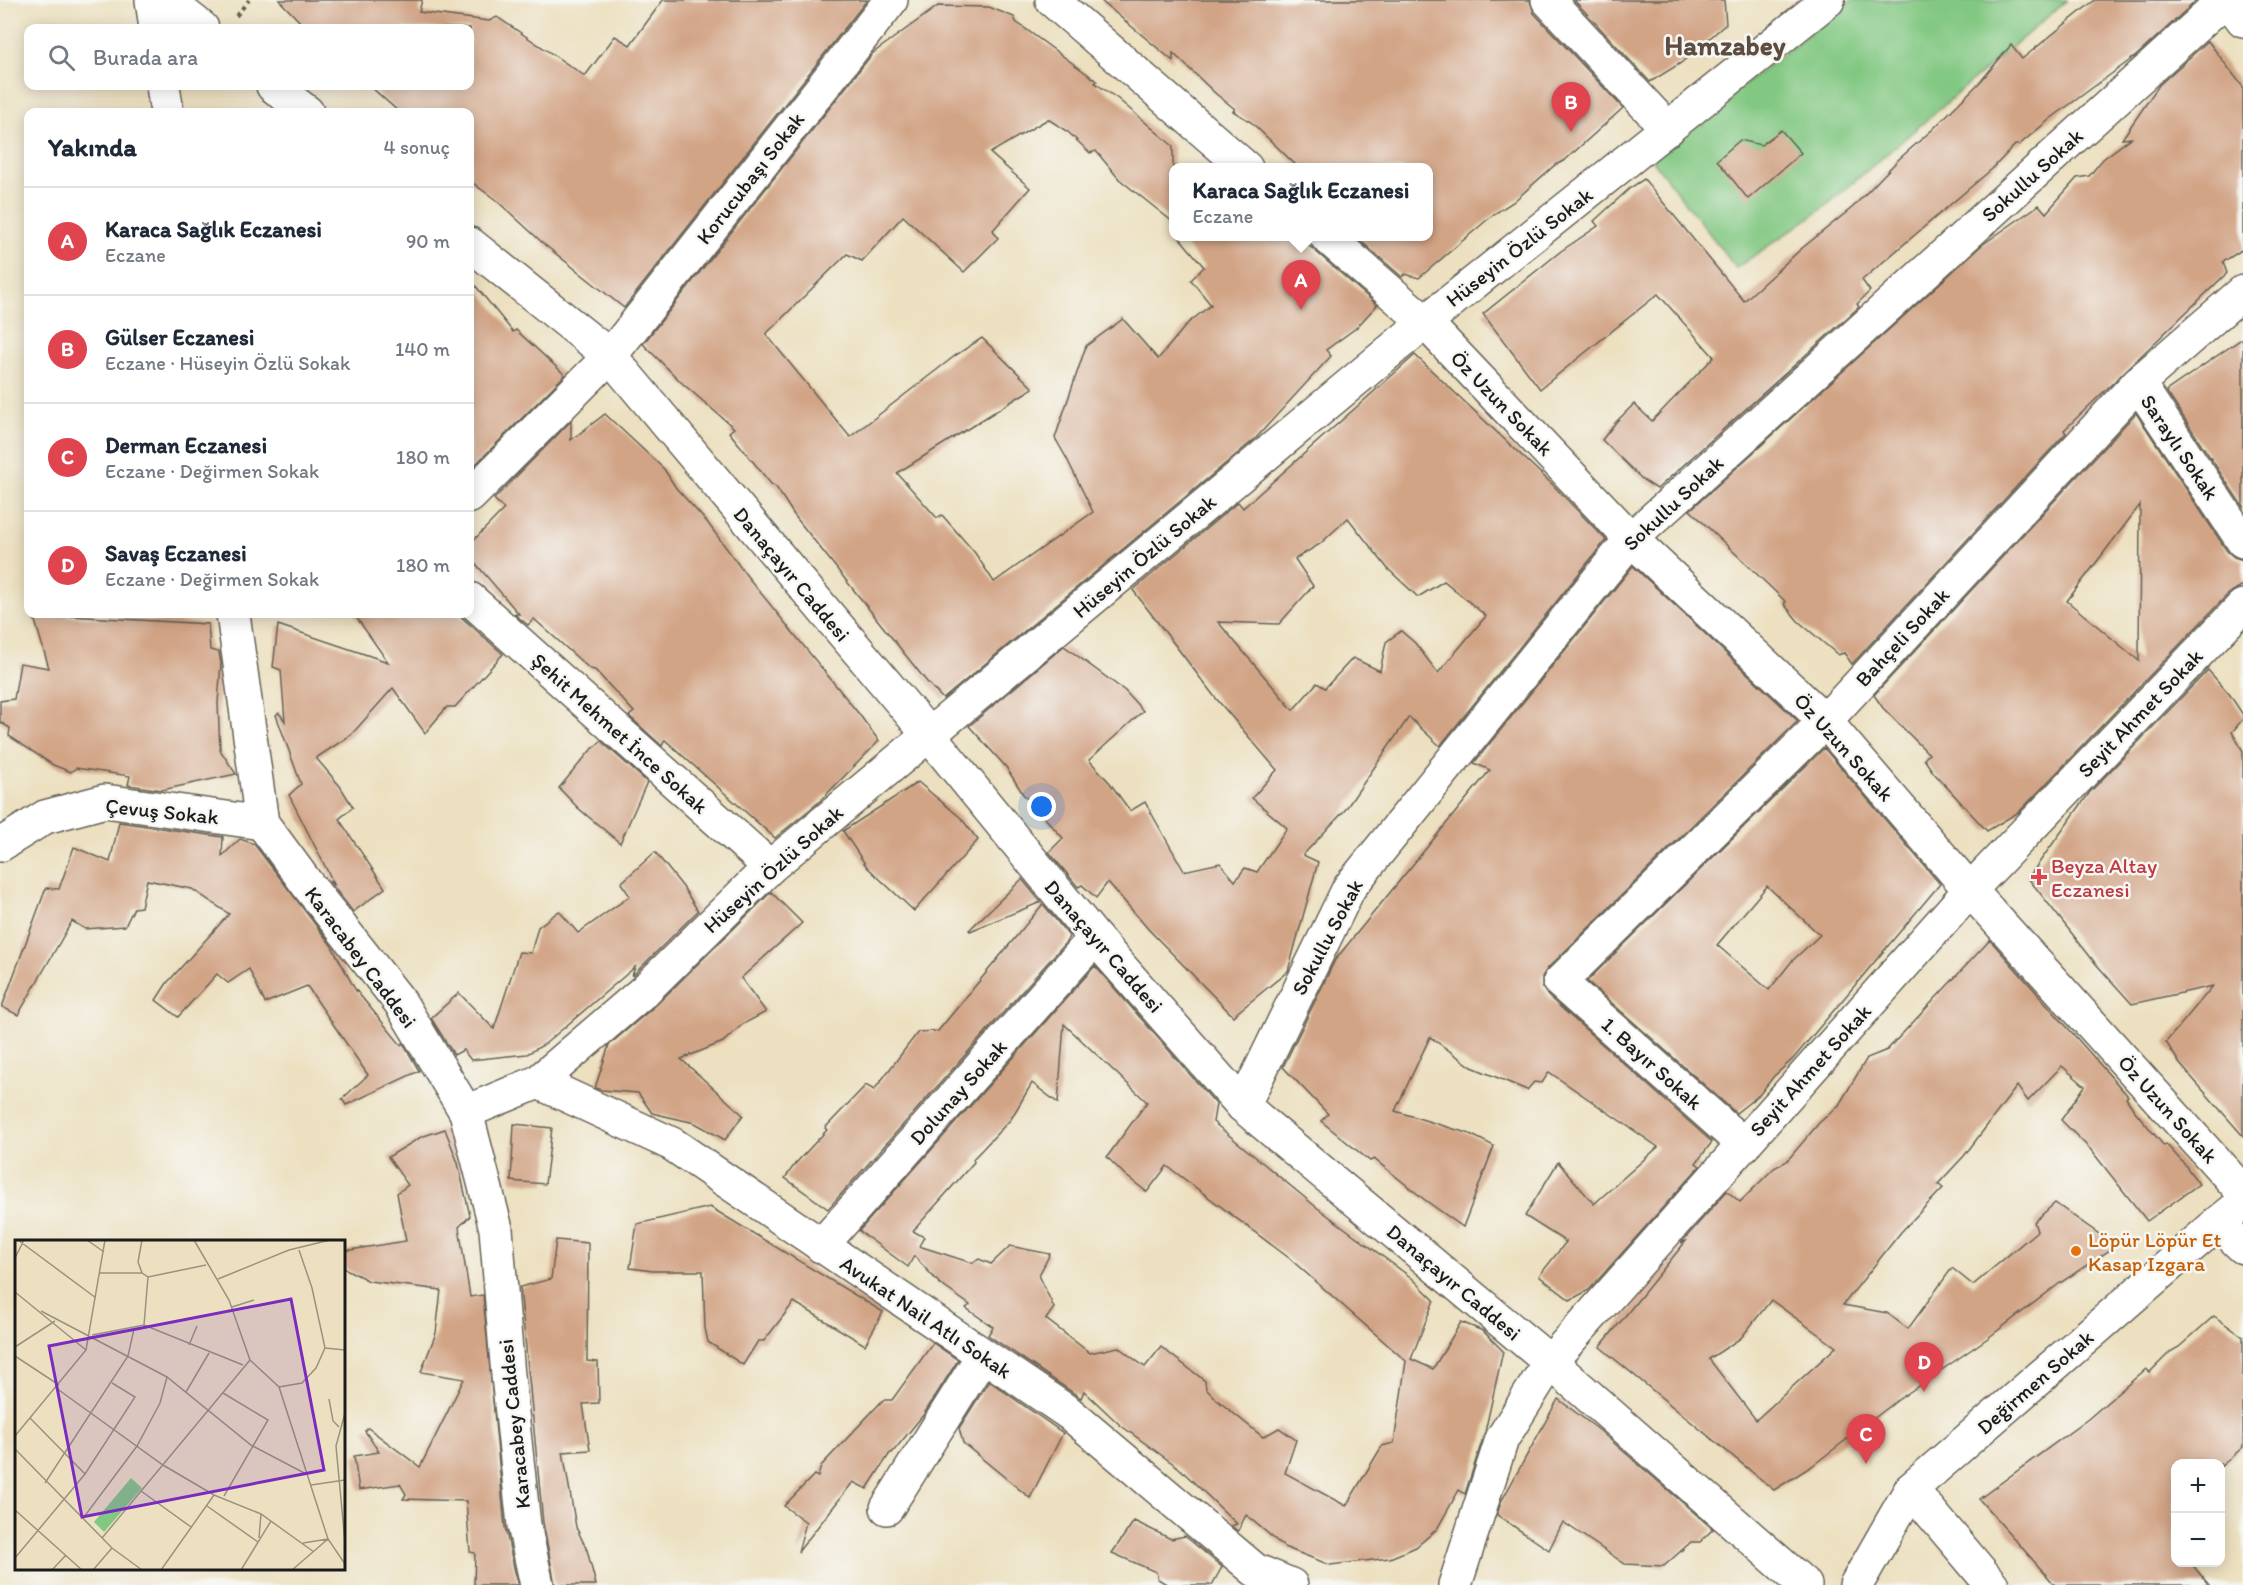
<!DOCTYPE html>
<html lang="tr">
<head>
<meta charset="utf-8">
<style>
	:root { --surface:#fff; --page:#f2f2f3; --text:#1f2937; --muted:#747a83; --line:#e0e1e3; --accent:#ea580c }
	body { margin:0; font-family:Itim,sans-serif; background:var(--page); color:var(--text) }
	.controls { position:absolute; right:18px; bottom:18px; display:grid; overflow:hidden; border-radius:12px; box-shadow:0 3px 15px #0003 }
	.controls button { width:54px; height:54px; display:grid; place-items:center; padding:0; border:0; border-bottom:2px solid var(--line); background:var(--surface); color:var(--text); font:30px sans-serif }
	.you { position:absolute; left:1042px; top:807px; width:21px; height:21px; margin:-15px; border:4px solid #fff; border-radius:50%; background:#1a73e8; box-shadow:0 0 0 9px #1a73e833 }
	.badge { display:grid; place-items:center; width:39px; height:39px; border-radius:50%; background:var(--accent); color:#fff; font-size:20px; font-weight:700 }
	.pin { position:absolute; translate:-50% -50px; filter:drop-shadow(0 2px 3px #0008) }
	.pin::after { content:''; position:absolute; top:32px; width:21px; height:18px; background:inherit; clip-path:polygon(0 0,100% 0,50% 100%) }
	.popup { position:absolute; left:1169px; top:163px; width:264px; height:78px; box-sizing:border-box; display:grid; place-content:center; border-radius:12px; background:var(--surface); filter:drop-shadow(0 2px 4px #0005); font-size:20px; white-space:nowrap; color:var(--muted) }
	.popup b { font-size:22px; color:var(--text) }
	.popup::after { content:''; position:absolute; left:50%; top:100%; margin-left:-12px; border:12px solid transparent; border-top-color:var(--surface) }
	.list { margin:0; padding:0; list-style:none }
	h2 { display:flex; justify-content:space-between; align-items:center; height:78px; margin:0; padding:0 24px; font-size:26px }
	h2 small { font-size:20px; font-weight:400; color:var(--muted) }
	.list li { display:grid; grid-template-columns:39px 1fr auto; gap:18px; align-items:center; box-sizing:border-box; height:108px; padding:0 24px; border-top:2px solid var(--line) }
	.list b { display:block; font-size:22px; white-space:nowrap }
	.list p { margin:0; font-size:20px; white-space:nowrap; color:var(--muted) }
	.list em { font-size:20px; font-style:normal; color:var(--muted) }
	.icon { flex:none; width:33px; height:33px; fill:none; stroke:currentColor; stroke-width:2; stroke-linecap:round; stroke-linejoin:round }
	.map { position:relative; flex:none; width:2243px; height:1585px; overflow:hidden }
	.search { position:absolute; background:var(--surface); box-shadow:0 3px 15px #0003; left:24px; top:24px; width:450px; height:66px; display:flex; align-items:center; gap:15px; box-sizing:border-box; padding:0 21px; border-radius:12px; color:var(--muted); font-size:22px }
	.panel { position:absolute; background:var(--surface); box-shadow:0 3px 15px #0003; left:24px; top:108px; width:450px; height:510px; border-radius:12px }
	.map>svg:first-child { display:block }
	.green { fill:#82c882; stroke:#4f724f; stroke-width:1.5 }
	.building { fill:#d2a486; fill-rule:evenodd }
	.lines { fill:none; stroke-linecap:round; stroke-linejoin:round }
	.street-casing { stroke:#656155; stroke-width:36 }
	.secondary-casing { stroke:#656155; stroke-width:36 }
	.path { stroke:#656155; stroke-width:4; stroke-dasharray:4.5 4.5; stroke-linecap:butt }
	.street { stroke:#fff; stroke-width:33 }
	.secondary { stroke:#fff; stroke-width:33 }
	.health-dot { fill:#e0444e; stroke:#f6f6f2; stroke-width:2 }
	.food-dot { fill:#e8710a; stroke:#f6f6f2; stroke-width:2 }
	.labels { text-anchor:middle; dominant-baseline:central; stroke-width:5; stroke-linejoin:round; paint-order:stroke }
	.street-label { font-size:21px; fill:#1c1c1c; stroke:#f6f6f2 }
	.health-label { font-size:21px; fill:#be3a42; stroke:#f6f6f2; text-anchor:start }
	.food-label { font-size:21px; fill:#c56008; stroke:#f6f6f2; text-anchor:start }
	.district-label { font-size:27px; font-weight:bold; fill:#5c4c41; stroke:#f6f6f2 }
	.inset-road { fill:none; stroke:#99927e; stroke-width:1.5 }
	.view { fill:#7b2cbf; fill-opacity:0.15; stroke:#7b2cbf; stroke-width:3 }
	.inset-edge { fill:none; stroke:#1c1c1c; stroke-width:3 }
</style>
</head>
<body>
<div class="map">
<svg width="2243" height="1585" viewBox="0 0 2243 1585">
	<rect width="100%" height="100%" fill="#f6f6f2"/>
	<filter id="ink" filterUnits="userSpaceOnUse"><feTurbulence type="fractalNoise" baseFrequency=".0167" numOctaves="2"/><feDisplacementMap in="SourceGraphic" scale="12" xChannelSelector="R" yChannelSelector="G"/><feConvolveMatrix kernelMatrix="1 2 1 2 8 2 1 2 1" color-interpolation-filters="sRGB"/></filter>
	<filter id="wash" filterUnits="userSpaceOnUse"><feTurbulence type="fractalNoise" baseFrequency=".008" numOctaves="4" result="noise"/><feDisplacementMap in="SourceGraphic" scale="24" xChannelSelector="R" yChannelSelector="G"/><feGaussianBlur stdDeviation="1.35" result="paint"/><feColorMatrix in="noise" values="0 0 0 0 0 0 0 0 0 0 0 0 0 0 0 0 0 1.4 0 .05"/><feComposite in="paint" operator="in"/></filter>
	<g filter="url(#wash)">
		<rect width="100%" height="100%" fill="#ece0c0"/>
		<polygon class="green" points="1852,0 2067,0 1821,210 1736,268 1651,158"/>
		<g id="blocks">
			<g class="building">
				<polygon points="279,0 422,0 419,12 489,21 497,17 585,76 615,36 630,45 663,0 867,0 624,308 545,245 496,200 470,181 470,112 399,112 370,86 470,86 470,28 306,28"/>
				<polygon points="1100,0 1530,0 1534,13 1623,108 1564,161 1555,165 1513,202 1494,214 1419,278 1405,274 1402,277 1356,237 1428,237 1428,168 1299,168 1251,122 1233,111 1235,109 1216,94 1173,53 1173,61"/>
				<polygon points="1574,0 1724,0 1726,24 1681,63 1650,82"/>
				<polygon points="2095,0 2197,0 2137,55 2050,119 2019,145 2015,145 1992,169 1862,280 1870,291 1857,304 1859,307 1657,489 1643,480 1602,440 1616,422 1634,404 1652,421 1714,357 1658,294 1540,389 1483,314 1561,251 1598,226 1594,221 1630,188 1644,179 1744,301 1801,249 1853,207 1899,159 1932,130 1981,81 2011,45 2022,59"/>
				<polygon points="938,6 989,7 1014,17 1016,22 1097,81 1095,83 1118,99 1173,146 1173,222 1119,179 1096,151 1090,153 1068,132 1048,119 990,153 1030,188 993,230 998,238 964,272 903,216 862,261 847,254 766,334 850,437 956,355 982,338 1033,388 897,473 937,518 942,515 975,553 994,582 1093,512 1067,459 1055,438 1086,346 1123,319 1158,359 1188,323 1211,305 1191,280 1204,267 1179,237 1295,237 1313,249 1377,305 1356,328 1326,350 1331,356 1255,439 943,699 927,682 794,515 776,487 771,484 729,432 734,428 682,383 643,344 873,53"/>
				<polygon points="2208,41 2243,87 2243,249 2223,262 2227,273 2064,430 2066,433 1852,664 1844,653 1838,655 1798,621 1784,604 1786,602 1690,510 1982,245 2039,205 2046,213 2077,178 2089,176 2103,159 2131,138 2122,139 2159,85"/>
				<polygon points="1781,130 1801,153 1748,199 1717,160 1740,140 1761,145"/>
				<polygon points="470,279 513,332 516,330 565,375 470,470"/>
				<polygon points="2243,338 2243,507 2166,391"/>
				<path d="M1415,355L1553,485L1606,540L1440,746L1409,717L1345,810L1303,855L1318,862L1288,971L1233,1016L1149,930L1108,882L1096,898L1082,885L1078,887L1049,852L1063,838L1023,794L1006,767L969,726L1064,646L1125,691L1143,711L1089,760L1110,783L1130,811L1145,802L1184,871L1220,863L1235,881L1245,868L1257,872L1287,828L1252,798L1277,770L1214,696L1133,590L1238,502L1243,508ZM1348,518L1388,569L1418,597L1444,581L1486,616L1438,673L1415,643L1401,631L1386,642L1380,671L1353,658L1325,688L1317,683L1293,710L1218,622L1279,624L1313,586L1295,559L1320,544Z"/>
				<path d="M2136,413L2227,551L2234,557L2243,560V585L2229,593L2019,812L1987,831L1933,772L1924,759L1929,754L1883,708L1874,695ZM2140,505L2139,661L2067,601Z"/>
				<polygon points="605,414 664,469 676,488 707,522 747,576 859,714 879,741 819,802 775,838 665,740 662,746 629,716 634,712 595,670 590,669 534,619 528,625 514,614 519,614 470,557 470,544 504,509 494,499 571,421 571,440"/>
				<polygon points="1633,566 1798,721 1547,969 1542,977 1542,987 1548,996 1712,1142 1696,1163 1700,1166 1589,1290 1570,1300 1539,1276 1566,1242 1525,1216 1558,1162 1594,1204 1658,1147 1549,1072 1542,1083 1534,1082 1527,1090 1472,1067 1430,1037 1395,1111 1470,1134 1494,1146 1463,1227 1425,1200 1374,1159 1370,1161 1321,1121 1328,1114 1283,1067 1335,960 1490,770 1474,763"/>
				<polygon points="33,614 63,614 69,616 208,624 210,650 219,652 221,663 218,703 220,750 236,774 162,790 128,785 130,776 76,768 71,772 53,765 9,736 10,728 0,722 0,701 14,699 20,663 49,668"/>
				<polygon points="354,614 458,614 503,654 455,707 447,707 425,733 393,688 351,735 316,758 340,786 353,807 339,819 385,888 353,912 329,881 334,884 289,795 301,784 276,715 279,713 285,721 281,670 273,667 278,625 388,662"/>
				<polygon points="2208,670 2230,695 2243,715 2243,719 2232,732 2243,751 2243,1136 2180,1064 2166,1042 2213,986 2132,1004 2096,964 2028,878 2090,792"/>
				<polygon points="601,741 647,782 620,843 578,808 559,788 590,751"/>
				<path d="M1824,748L1940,884L1793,1059L1774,1076L1760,1094L1736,1113L1587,981ZM1767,886L1820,935L1792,961L1769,990L1717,945Z"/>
				<polygon points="918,782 961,818 978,840 914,911 867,867 843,831"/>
				<polygon points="119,822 223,837 222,856 240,839 254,844 331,945 355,989 401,1045 403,1043 419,1071 346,1105 342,1099 368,1075 307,986 265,1003 249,969 228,983 217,974 178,1017 156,1000 167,983 229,914 192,889 147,880 141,907 134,908 125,926 85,929 72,921 18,1015 2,1007 46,888 59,889 74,847 110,862"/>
				<polygon points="655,852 683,887 698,911 632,976 635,967 545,1044 527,1054 471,1060 463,1050 454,1055 431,1018 459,993 494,1029 519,952 531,953 538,927 559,911 578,933 630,896 621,883"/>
				<polygon points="1022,879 1041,902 970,931 969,930"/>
				<polygon points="771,892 802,923 741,978 766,1012 743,1024 723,1042 681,1059 743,1115 725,1140 695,1123 652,1113 638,1093 601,1090 595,1088 609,1045 657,1004"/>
				<polygon points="1043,904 1069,936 1067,941 828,1209 785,1178 795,1164 827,1130 825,1128 866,1085 874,1090 918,1032 938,1031"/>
				<path d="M1990,940L2128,1096L2126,1098L2134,1110L2164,1146L2166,1144L2185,1165L2199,1184L2147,1221L2091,1150L2061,1120L2085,1086L2062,1066L2028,1101L2017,1086L1964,1156L1938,1184L1943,1188L1901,1232L1843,1305L1887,1313L1908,1329L1952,1268L1973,1285L2037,1231L2034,1222L2055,1203L2116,1246L2060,1283L1988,1338L1898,1400L1812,1466L1774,1490L1600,1347L1686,1241L1681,1243L1727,1191L1740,1202L1774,1168L1787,1161L1819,1123L1839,1105L1867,1058L1887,1050ZM1771,1300L1836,1347L1756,1420L1709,1359L1741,1338Z"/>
				<path d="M1095,966L1216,1104L1213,1122L1315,1206L1413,1279L1434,1300L1411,1359L1433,1369L1461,1322L1483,1331L1503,1351L1485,1432L1465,1494L1459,1490L1437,1529L1416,1547L1390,1558L1330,1565L1284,1547L1246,1515L1238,1531L1231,1526L1237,1524L1179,1468L1120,1425L1084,1391L1081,1398L988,1335L993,1327L966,1308L970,1305L940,1284L914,1256L908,1267L859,1231ZM1064,1024L1147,1102L1107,1157L1125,1175L1147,1192L1167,1166L1289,1258L1406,1361L1394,1443L1382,1446L1346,1506L1285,1473L1296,1440L1279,1428L1263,1437L1217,1400L1206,1389L1205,1381L1161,1347L1145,1367L1118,1347L1090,1353L1046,1319L1054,1308L1039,1275L1050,1254L1010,1246L991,1264L979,1259L972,1263L919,1246L924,1237L913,1231L974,1162L973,1159L1011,1119L1032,1083L1058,1103Z"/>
				<polygon points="514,1124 552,1128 545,1184 511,1181"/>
				<polygon points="445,1129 458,1163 470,1216 459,1227 470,1297 483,1295 505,1527 518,1585 474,1585 475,1553 470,1552 466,1501 403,1499 406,1494 400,1484 359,1490 354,1456 379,1452 365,1431 368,1428 420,1467 464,1379 421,1372 436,1333 441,1290 369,1281 344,1268 344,1251 406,1241 397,1193 408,1185 388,1157 421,1137"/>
				<polygon points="710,1207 883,1312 865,1345 794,1302 764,1341 758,1341 743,1365 708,1342 705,1328 703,1271 653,1271 630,1268 637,1224"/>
				<polygon points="556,1240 588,1243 587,1361 598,1362 599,1403 583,1404 590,1450 563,1452 576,1527 587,1550 596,1585 555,1585 543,1522 520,1287 551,1279"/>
				<polygon points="2214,1316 2243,1337 2243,1447 2220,1467 2220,1464 2175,1464 2175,1563 2191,1563 2209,1585 2055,1585 1979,1499 2088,1419 2146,1369 2150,1372 2170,1352 2179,1347"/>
				<polygon points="933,1343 958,1360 924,1414 892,1453 890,1453 867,1489 853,1482 798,1552 806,1522 784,1506 814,1475 818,1477 821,1466 883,1400 892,1400"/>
				<polygon points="989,1381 1063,1433 1030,1498 963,1443 959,1428"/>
				<polygon points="1558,1399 1599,1430 1713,1529 1700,1542 1691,1542 1664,1566 1625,1564 1563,1522 1549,1550 1497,1515 1501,1502"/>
				<polygon points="1134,1521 1171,1539 1185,1536 1222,1567 1212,1585 1168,1585 1158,1579 1156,1572 1112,1553"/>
			</g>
		</g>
	</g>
	<g filter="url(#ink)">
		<use href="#blocks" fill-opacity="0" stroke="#656155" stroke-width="1.5"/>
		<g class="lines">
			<g class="street-casing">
				<g id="street">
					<polyline points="1052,0 1246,168"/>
					<polyline points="1548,0 1668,129"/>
					<polyline points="1326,236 1425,322 1631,539 1825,721 1970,890 2243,1192"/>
					<polyline points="2138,383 2243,541"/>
					<polyline points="470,496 610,356 891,0"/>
					<polyline points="470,599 770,867"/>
					<polyline points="0,845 45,817 105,801 262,823"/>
					<polyline points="538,1082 672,1144 1069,1413 1255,1570 1291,1585"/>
					<polyline points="1243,1106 1349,888 1631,539 2225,0"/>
					<polyline points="1744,1145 1560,982 1825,721 2138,383 2243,292"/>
					<polyline points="2218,1223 2243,1247"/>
					<polyline points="821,1246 1095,938"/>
					<polyline points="887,1508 983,1355"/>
					<polyline points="1455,1585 1502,1439 1550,1362 1970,890 2243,606"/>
				</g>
			</g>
			<g class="secondary-casing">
				<g id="secondary">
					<polyline points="152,0 156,28"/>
					<polyline points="167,0 202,28"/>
					<polyline points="2228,0 2243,20"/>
					<polyline points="163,86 167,112"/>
					<polyline points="273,86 307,112"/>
					<polyline points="470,244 610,356 929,735 1095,938 1243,1106 1550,1362 1805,1585"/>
					<polyline points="233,614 262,823 307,884 400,1002 466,1112 496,1229 508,1376 524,1525 537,1585"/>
					<polyline points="466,1112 538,1082 644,991 770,867 1425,322 1828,0"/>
					<polyline points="1911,1489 1992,1585"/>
					<polyline points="1856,1585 1911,1489 2218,1223 2243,1203"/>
				</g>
			</g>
			<polyline class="path" points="236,16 249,0"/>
			<use href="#street" class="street"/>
			<use href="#secondary" class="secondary"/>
		</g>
	</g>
	<path class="health-dot" d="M2036 868h6v6h6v6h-6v6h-6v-6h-6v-6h6z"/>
	<circle class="food-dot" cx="2076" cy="1251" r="6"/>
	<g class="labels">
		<g class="street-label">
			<text transform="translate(2032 175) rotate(-42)">Sokullu Sokak</text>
			<text transform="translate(750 178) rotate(-52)">Korucubaşı Sokak</text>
			<text transform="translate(1519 247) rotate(-38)">Hüseyin Özlü Sokak</text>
			<text transform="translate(1502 403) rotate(46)">Öz Uzun Sokak</text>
			<text transform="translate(2180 447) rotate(56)">Saraylı Sokak</text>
			<text transform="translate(1673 503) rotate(-43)">Sokullu Sokak</text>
			<text transform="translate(1144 556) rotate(-40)">Hüseyin Özlü Sokak</text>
			<text transform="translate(792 574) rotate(50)">Danaçayır Caddesi</text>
			<text transform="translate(1902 637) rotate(-47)">Bahçeli Sokak</text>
			<text transform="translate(2140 713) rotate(-46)">Seyit Ahmet Sokak</text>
			<text transform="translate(620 733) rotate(42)">Şehit Mehmet İnce Sokak</text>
			<text transform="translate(1844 747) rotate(48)">Öz Uzun Sokak</text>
			<text transform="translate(162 811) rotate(6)">Çevuş Sokak</text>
			<text transform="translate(773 869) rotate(-42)">Hüseyin Özlü Sokak</text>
			<text transform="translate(1327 937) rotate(-62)">Sokullu Sokak</text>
			<text transform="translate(1104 946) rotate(49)">Danaçayır Caddesi</text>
			<text transform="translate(361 957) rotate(53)">Karacabey Caddesi</text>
			<text transform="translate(1652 1063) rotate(42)">1. Bayır Sokak</text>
			<text transform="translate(1810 1070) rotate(-48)">Seyit Ahmet Sokak</text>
			<text transform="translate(958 1092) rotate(-48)">Dolunay Sokak</text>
			<text transform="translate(2168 1109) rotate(48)">Öz Uzun Sokak</text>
			<text transform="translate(1454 1282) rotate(40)">Danaçayır Caddesi</text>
			<text transform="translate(926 1317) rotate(34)">Avukat Nail Atlı Sokak</text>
			<text transform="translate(2035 1382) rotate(-41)">Değirmen Sokak</text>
			<text transform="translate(514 1424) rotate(-96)">Karacabey Caddesi</text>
		</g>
		<g class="health-label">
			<text x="2051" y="865">Beyza Altay<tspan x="2051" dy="24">Eczanesi</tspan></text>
		</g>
		<g class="food-label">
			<text x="2088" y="1239">Löpür Löpür Et<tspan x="2088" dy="24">Kasap Izgara</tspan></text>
		</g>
		<g class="district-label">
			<text x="1725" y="45">Hamzabey</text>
		</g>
	</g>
	<g transform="translate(15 1240)">
		<rect width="330" height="330" fill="#ece0c0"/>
		<path d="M116,238L127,248L89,292L79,282Z" fill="#82c882"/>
		<path class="inset-road" d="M3,0L81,58M72,0L89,12M127,0L123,22L127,33L133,37L129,85M179,0L214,60L235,120L264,147L313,299L330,324M284,10L297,48L310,108M0,18L9,0M85,33H127M133,37L191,25M203,39L274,10L315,0M0,52L71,110M217,67L239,60M26,71L152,137L236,205L293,235M77,95L129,85L228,125M174,105L182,86M0,107L40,81M310,108L330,110M0,116L44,145M264,147L287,143L301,128L310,108M41,148L148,225L199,255L246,274L299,312M171,152L194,113M208,153L253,180L209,256M314,159L318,181L324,187M330,173L321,206L330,302M15,178L70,234M0,196L71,110L90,0M0,209L97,308L127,330M30,243L113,116L119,89M296,245L330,240M126,251L176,287M192,266L243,302M0,270L67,330M69,277L122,206L145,163L152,137M87,298L235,120M244,298L246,274M288,303L313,299M0,318L70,234L120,157L97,143M37,330L51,315M78,330L97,308M146,330L199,255M226,330L256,281M277,330L313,299"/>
		<path class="view" d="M276,59L309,230L67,277L34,106Z"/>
		<rect width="330" height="330" class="inset-edge"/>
	</g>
</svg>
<div class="controls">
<button>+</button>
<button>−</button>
</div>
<div class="you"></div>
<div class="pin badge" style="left:1301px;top:310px;background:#e0444e">A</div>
<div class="popup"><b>Karaca Sağlık Eczanesi</b>Eczane</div>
<div class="pin badge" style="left:1571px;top:132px;background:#e0444e">B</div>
<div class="pin badge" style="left:1866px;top:1464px;background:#e0444e">C</div>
<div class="pin badge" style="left:1924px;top:1392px;background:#e0444e">D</div>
<div class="search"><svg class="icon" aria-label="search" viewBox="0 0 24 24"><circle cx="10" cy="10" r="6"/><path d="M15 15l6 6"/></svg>Burada ara</div>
<section class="panel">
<h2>Yakında<small>4 sonuç</small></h2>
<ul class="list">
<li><span class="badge" style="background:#e0444e">A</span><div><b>Karaca Sağlık Eczanesi</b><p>Eczane</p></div><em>90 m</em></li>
<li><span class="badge" style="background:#e0444e">B</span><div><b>Gülser Eczanesi</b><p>Eczane · Hüseyin Özlü Sokak</p></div><em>140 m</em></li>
<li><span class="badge" style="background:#e0444e">C</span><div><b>Derman Eczanesi</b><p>Eczane · Değirmen Sokak</p></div><em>180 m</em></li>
<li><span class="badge" style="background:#e0444e">D</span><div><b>Savaş Eczanesi</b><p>Eczane · Değirmen Sokak</p></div><em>180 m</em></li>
</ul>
</section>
</div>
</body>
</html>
